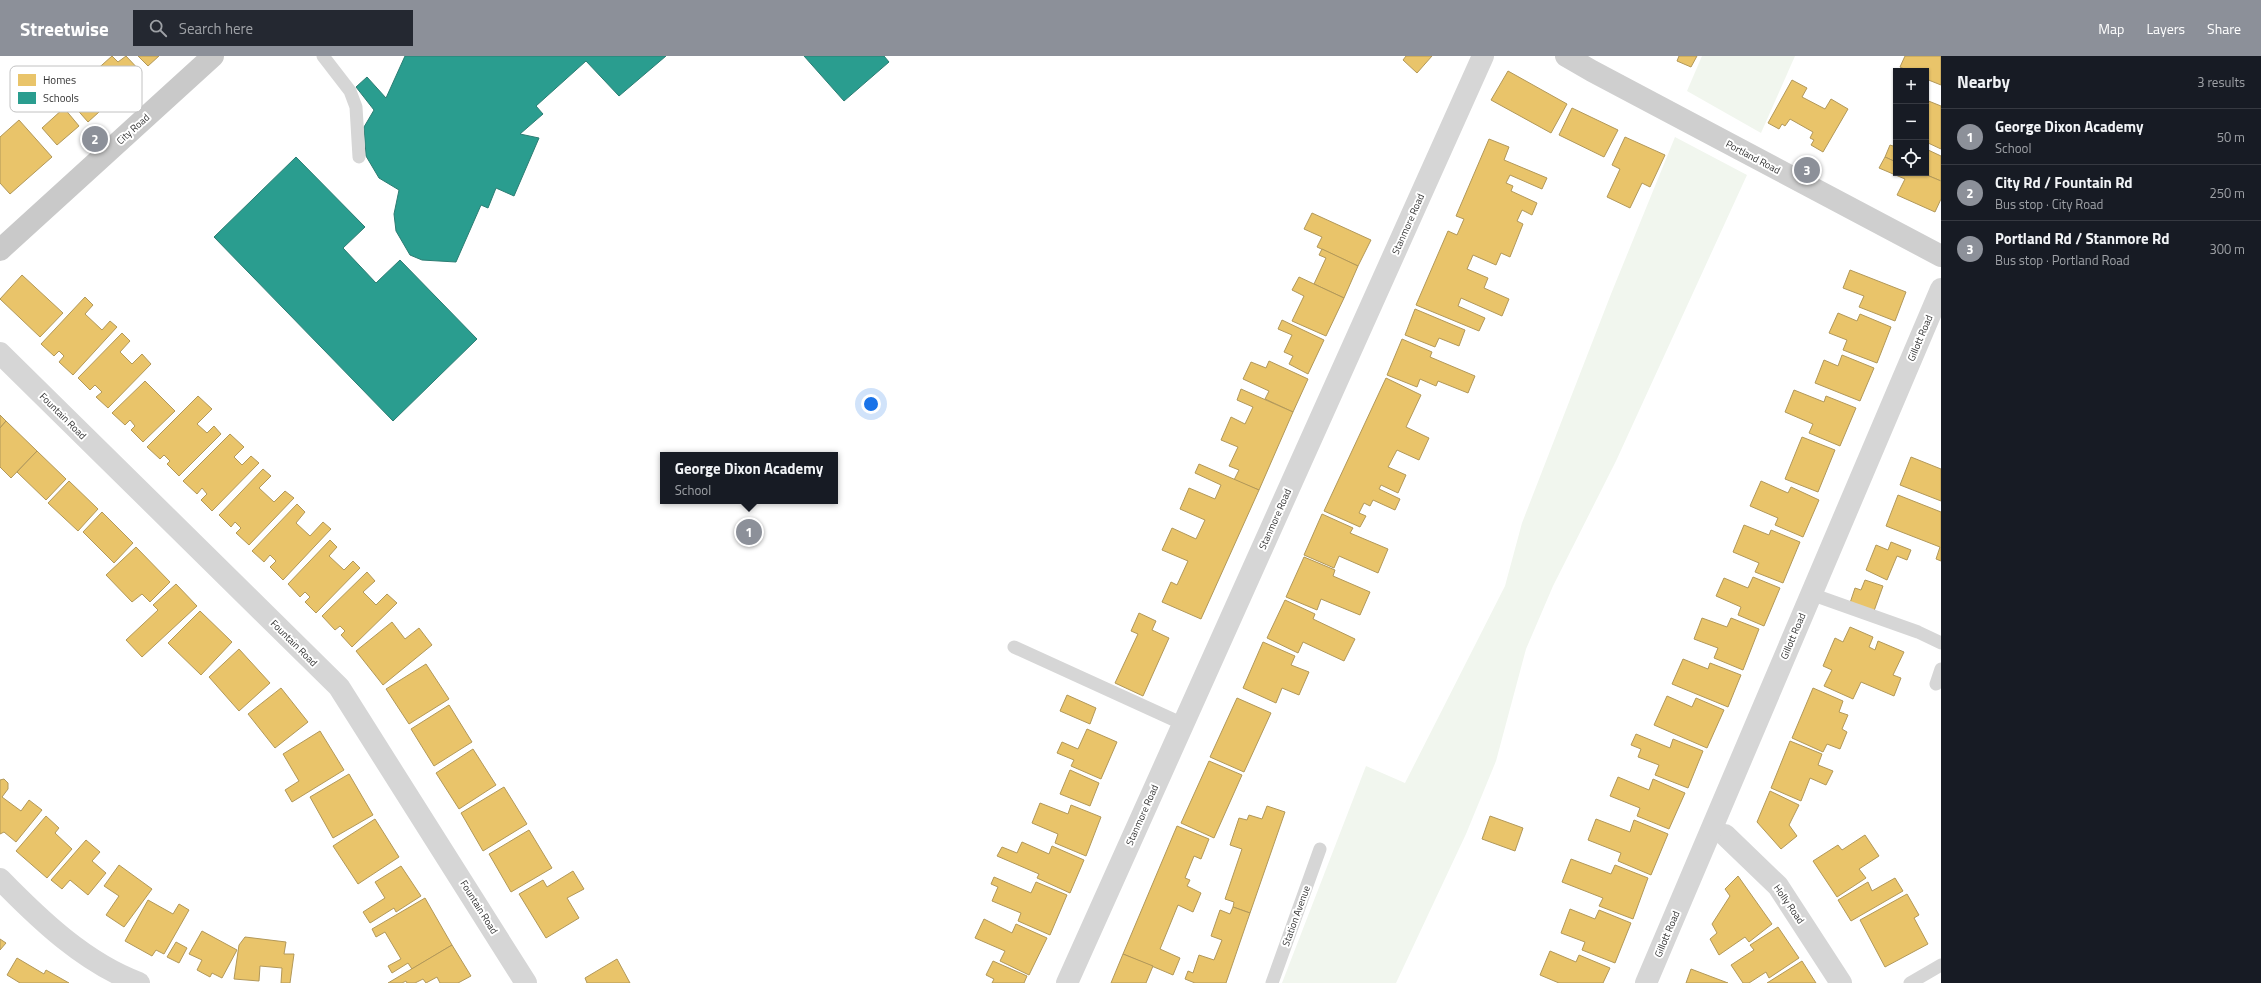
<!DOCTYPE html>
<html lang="en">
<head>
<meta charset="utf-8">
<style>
	:root { --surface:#171b24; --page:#242831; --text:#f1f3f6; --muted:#9ea1a6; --line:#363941; --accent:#8c9099 }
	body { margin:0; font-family:"Titillium Web",sans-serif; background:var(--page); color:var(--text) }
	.controls { position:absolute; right:12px; top:12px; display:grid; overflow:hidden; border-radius:0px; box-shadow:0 1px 3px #0004 }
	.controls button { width:36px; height:36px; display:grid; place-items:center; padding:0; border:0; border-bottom:1px solid var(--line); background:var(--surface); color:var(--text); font:20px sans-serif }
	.you { position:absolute; left:871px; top:348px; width:14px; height:14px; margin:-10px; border:3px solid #fff; border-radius:50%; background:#1a73e8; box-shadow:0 0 0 6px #1a73e833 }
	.badge { display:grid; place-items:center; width:26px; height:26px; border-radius:50%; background:var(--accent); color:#fff; font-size:13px; font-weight:700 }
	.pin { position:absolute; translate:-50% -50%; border:2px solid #fff; box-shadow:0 1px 4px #0006 }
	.popup { position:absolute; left:660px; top:396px; width:178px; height:52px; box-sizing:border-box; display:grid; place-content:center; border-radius:0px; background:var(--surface); filter:drop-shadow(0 1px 3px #0005); font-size:13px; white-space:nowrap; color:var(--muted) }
	.popup b { font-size:15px; color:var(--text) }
	.popup::after { content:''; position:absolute; left:50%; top:100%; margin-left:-8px; border:8px solid transparent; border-top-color:var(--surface) }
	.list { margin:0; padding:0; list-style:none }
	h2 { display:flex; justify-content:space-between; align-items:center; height:52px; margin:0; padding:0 16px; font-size:17px }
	h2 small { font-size:13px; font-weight:400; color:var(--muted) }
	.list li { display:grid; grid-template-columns:26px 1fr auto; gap:12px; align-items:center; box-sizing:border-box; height:56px; padding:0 16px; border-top:1px solid var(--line) }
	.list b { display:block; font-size:15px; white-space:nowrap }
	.list p { margin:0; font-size:13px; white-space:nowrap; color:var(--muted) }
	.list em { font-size:13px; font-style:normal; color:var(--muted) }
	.icon { flex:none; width:22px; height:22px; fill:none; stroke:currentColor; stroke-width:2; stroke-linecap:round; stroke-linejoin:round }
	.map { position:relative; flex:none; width:1941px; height:927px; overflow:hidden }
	header { display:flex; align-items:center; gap:24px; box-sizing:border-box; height:56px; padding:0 20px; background:var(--accent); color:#fff }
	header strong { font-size:19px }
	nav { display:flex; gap:22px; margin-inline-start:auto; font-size:14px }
	.search { width:280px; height:36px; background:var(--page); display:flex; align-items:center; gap:10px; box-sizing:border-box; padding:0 14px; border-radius:0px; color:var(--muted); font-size:15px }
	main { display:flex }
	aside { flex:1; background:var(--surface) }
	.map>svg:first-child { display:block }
	.green { fill:#f1f6ee }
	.homes { fill:#e9c46a; stroke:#b29859 }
	.schools { fill:#2a9d8f; stroke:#2c7d73 }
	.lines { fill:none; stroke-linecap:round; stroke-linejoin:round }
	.service { stroke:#d6d6d6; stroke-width:13 }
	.minor { stroke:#d6d6d6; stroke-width:22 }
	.secondary { stroke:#cfcfcf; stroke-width:22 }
	.primary { stroke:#c9c9c9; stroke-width:22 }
	.labels { text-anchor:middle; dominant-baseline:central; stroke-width:4; stroke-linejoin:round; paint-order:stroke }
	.street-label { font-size:10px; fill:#323232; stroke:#fff }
	.key { fill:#fff; stroke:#c2c2c2; stroke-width:1 }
	.key-label { font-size:11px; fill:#323232 }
</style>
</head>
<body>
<header>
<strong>Streetwise</strong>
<div class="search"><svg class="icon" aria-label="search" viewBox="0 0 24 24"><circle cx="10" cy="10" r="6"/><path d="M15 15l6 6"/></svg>Search here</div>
<nav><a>Map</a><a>Layers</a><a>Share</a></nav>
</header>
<main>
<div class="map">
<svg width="1941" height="927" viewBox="0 0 1941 927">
	<rect width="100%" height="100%" fill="#fff"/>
	<g class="green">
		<polygon points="1702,0 1795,0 1761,77 1687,35"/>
		<polygon points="1675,81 1747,119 1616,405 1553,530 1526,593 1496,705 1466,778 1396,927 1282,927 1366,710 1405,727 1505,530 1522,467 1611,238"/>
	</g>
	<g class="homes">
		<polygon points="112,0 118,6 126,0 142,17 88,66 74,50 82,43 74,34"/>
		<polygon points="138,0 159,0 148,10"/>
		<polygon points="1406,0 1432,0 1417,17 1403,4"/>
		<polygon points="1679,0 1697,0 1691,11 1677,5"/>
		<polygon points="1905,0 1941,0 1941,29 1926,23 1926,15 1908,15 1900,11"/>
		<polygon points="1508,15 1567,48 1551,77 1491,44"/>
		<polygon points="1792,24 1807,32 1802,41 1825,53 1831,43 1848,53 1823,96 1811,89 1814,84 1810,82 1813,76 1790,63 1785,70 1782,68 1779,73 1768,67"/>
		<polygon points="1926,44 1941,50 1941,93 1926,86"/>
		<polygon points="64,52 79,70 57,89 42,72"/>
		<polygon points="1572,52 1618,74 1604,101 1559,79"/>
		<polygon points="19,64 52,101 10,138 0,127 0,81"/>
		<polygon points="1625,81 1665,99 1650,131 1642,127 1630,152 1607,141 1620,113 1612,109"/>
		<polygon points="1489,83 1509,91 1504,104 1547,122 1542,133 1510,119 1506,127 1513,130 1511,135 1537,147 1532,159 1522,154 1517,165 1523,168 1510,201 1501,197 1496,209 1473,199 1467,213 1488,222 1484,232 1509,243 1502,260 1461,242 1458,250 1485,262 1479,275 1416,249 1448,175 1457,179 1464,163 1456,160"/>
		<polygon points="1890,89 1896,91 1896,106 1885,101"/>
		<polygon points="1926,93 1941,100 1941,125 1922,117 1926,117"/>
		<polygon points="1885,101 1896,106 1896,117 1922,117 1941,125 1941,143 1935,156 1897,139 1905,123 1879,112"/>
		<polygon points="1312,157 1371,184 1358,210 1317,191 1322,181 1304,173"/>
		<polygon points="1322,193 1358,210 1344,242 1314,228 1326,202 1319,199"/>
		<polygon points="1850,214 1906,236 1895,265 1859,251 1864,240 1843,232"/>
		<polygon points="22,219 63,257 40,281 0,243"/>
		<polygon points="1299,221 1344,242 1326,280 1292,265 1304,240 1292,234"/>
		<polygon points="85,241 93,249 85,258 102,274 110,265 117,271 73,319 59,306 64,300 59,295 54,300 41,288"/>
		<polygon points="1415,253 1465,274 1459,290 1439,282 1435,291 1405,279"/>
		<polygon points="1838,257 1857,265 1860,258 1891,271 1877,307 1843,294 1847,284 1829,277"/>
		<polygon points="1282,264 1324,284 1308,318 1289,308 1293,300 1284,296 1292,279 1278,273"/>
		<polygon points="122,277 130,285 120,296 132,308 142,298 151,308 108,352 96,341 102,336 95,329 90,334 78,322"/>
		<polygon points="1402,283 1432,296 1430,301 1475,320 1468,337 1438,325 1436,330 1420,323 1417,331 1387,319"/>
		<polygon points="1842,299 1874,312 1860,345 1815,327 1824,304 1838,310"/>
		<polygon points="1269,305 1308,323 1293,356 1265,343 1269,335 1243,323 1251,306 1266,312"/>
		<polygon points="1386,322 1421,339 1406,371 1429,382 1419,404 1397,394 1388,411 1406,419 1398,437 1381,429 1379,433 1400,443 1395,454 1373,444 1370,450 1364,447 1359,457 1366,460 1360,471 1324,455"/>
		<polygon points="145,325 175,355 143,386 131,374 135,370 130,364 125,369 112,357"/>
		<polygon points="1241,333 1293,356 1259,434 1234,424 1239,414 1229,410 1238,391 1221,384 1231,361 1245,368 1253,351 1237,344"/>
		<polygon points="1794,334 1824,346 1826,340 1856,352 1840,390 1809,377 1813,368 1785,356"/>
		<polygon points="198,340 212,353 197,368 207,377 214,370 221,378 179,420 167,408 170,405 164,399 160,403 147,391"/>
		<polygon points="0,359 6,365 0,372"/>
		<polygon points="6,365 37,395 11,422 0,411 0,372"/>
		<polygon points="230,378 244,391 234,401 242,409 251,400 259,407 212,455 201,444 207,438 202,432 197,438 183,425"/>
		<polygon points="1802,381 1835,394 1818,436 1785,423"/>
		<polygon points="37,395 66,423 46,444 17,416"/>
		<polygon points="1911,401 1941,413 1941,445 1900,429"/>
		<polygon points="1199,408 1259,434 1201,563 1162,546 1171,526 1177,529 1188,505 1162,494 1172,472 1196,483 1205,464 1180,453 1189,432 1215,443 1221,429 1195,417"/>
		<polygon points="263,413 271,420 259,432 274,446 285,435 294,442 249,489 236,477 241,472 235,466 231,471 219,459"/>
		<polygon points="69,425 98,453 78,475 48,447"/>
		<polygon points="1761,425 1788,437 1791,431 1819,444 1803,481 1775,469 1778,462 1750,450"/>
		<polygon points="1898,439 1941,456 1941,505 1936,503 1940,491 1886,470"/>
		<polygon points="297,448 305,456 296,467 310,480 323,466 331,473 283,524 270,511 276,505 270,499 264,506 252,495"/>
		<polygon points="102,456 133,487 114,507 83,476"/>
		<polygon points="1322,458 1353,472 1350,477 1388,493 1378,517 1339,500 1334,512 1304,499"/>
		<polygon points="1744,469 1769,479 1771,474 1800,486 1783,527 1755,516 1759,507 1733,496"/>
		<polygon points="330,484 337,491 329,500 344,514 353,505 360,512 316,557 305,546 310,541 305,536 300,541 288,528"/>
		<polygon points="1891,486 1911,494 1907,504 1897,500 1887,524 1866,514 1876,489 1888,494"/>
		<polygon points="136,491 170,526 150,546 142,538 132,546 106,519"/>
		<polygon points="1304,501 1335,514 1333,520 1370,536 1360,559 1321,543 1317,554 1286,541"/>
		<polygon points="367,516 375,525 363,536 376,549 387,538 397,547 352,591 341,579 345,575 340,570 335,574 322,560"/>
		<polygon points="1753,521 1780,532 1764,570 1738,559 1741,551 1716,540 1724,522 1748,532"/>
		<polygon points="1865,524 1883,530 1874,555 1850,547 1855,532 1861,534"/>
		<polygon points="176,528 197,550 142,601 126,584 158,554 153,549"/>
		<polygon points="1285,544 1315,558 1313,563 1355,583 1344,605 1303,586 1298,597 1267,582"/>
		<polygon points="200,555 232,586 201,619 168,587"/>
		<polygon points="1139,557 1156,565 1152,574 1169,582 1143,640 1115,627 1138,578 1131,575"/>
		<polygon points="1702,562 1727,571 1731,562 1759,573 1743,614 1714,602 1718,592 1694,583"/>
		<polygon points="392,566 405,583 419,572 432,589 383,629 356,595"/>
		<polygon points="1850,571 1873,581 1869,591 1875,594 1878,585 1904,596 1893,619 1901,622 1894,640 1861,626 1853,643 1824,630 1832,614 1823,610 1835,582 1843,586"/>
		<polygon points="1263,586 1295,600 1291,609 1309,616 1299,639 1282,632 1276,647 1243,632"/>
		<polygon points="239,593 270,627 239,655 209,621"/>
		<polygon points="1683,603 1708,613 1710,607 1741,619 1728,651 1672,628"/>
		<polygon points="426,608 449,643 409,668 386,633"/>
		<polygon points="281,632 308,666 275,692 248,658"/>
		<polygon points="1813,632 1843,645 1839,656 1848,659 1842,673 1847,676 1840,693 1827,688 1823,696 1792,682"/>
		<polygon points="1067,639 1096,652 1090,668 1060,655"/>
		<polygon points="1667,640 1692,651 1696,642 1724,654 1707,692 1654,669"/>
		<polygon points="1237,642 1271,657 1244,716 1210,701"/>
		<polygon points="449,649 472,686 434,710 411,673"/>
		<polygon points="1087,673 1117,686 1101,723 1071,710 1074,704 1057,697 1062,686 1078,693"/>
		<polygon points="320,675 344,714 292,746 285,734 299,725 283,698"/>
		<polygon points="1636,678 1670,692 1673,683 1703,695 1688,732 1655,719 1659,709 1638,701 1641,693 1631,689"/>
		<polygon points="1790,685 1822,698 1818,709 1833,715 1826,729 1810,722 1801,745 1771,732"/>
		<polygon points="473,693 496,729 459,753 436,717"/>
		<polygon points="1209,705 1242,719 1214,782 1181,767"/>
		<polygon points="1070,714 1099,727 1090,750 1060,738"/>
		<polygon points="349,718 373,759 333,782 310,741"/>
		<polygon points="1618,721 1649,734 1653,723 1685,737 1669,773 1637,760 1640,752 1610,740"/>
		<polygon points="4,723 8,727 8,733 2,741 21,755 29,744 42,754 16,786 4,776 0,778 0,724"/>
		<polygon points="504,731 527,768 483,795 461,757"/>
		<polygon points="1770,735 1799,749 1789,769 1797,780 1781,793 1757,766"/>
		<polygon points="1040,747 1068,758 1071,749 1101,761 1086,800 1055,787 1058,778 1032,767"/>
		<polygon points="1267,750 1285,756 1250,857 1233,851 1234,846 1225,843 1242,793 1230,789 1239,762 1247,764 1249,759 1262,763"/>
		<polygon points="46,760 59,772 55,777 72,793 47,822 16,795"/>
		<polygon points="1490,760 1523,772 1515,795 1482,783"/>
		<polygon points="375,763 399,801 358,828 333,790"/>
		<polygon points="1596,763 1630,776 1634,764 1668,778 1651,819 1618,805 1621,797 1588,784"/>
		<polygon points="1177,770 1209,783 1201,803 1194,800 1185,822 1190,824 1187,830 1201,837 1193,856 1178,849 1160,893 1180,902 1173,919 1123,898"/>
		<polygon points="529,774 552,812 511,836 489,798"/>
		<polygon points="1865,779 1879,800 1859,813 1866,822 1837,841 1813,805 1838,789 1842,794"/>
		<polygon points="86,784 100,796 92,805 106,817 88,839 70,824 62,833 51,824"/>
		<polygon points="1022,786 1049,798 1052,790 1084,804 1070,837 1037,822 1039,818 997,800 1002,791 1017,797"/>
		<polygon points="1571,803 1611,818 1615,809 1648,822 1633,863 1599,850 1603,842 1562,826"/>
		<polygon points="119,809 152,833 124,871 106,859 119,840 104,830"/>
		<polygon points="401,810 421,840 396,856 394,852 370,867 363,856 385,842 375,826"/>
		<polygon points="573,815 584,833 567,842 579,862 546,882 519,838 543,824 547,831"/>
		<polygon points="1738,820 1772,868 1749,886 1745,881 1719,899 1710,883 1717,877 1712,868 1730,840 1725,833"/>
		<polygon points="994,821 1031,837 1036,826 1067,839 1050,879 1018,865 1021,857 992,845 998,831 991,828"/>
		<polygon points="1895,822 1903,835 1851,865 1838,844 1868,826 1872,835"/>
		<polygon points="1907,838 1919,859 1914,862 1928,888 1885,911 1860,864"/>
		<polygon points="425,842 452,889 412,913 408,907 392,917 388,910 401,903 385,876 376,881 372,873"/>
		<polygon points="148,844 173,858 179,848 189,854 164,898 156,894 152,900 125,885"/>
		<polygon points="1233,851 1250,857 1226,927 1195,927 1185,923 1188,915 1193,917 1199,899 1214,904 1222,884 1211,880 1220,854 1230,858"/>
		<polygon points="1570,853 1595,863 1599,854 1631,867 1615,907 1582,894 1585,886 1561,877"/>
		<polygon points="984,863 1012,877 1016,868 1047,882 1029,919 1000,905 1005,895 975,882"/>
		<polygon points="1778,871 1799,902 1769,922 1766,916 1749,927 1743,927 1731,909 1754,894 1750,889"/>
		<polygon points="202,875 237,894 222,922 212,917 210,921 197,914 202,904 189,898"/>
		<polygon points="245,881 286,886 284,898 294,898 290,927 281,927 282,912 260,910 259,925 234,923 239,889"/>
		<polygon points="0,883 6,887 0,894"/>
		<polygon points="176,886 187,892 179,907 167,901"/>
		<polygon points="452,889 471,920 458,927 440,927 437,921 426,927 423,923 415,927 407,927 406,925 402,927 388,927"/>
		<polygon points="1550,895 1576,906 1579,899 1610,912 1603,927 1559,927 1540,919"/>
		<polygon points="1123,898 1153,910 1146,927 1111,927"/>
		<polygon points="17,902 44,918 46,914 69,927 20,927 7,919"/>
		<polygon points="617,903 630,927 587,927 585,922"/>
		<polygon points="993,905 1027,920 1024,927 992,927 994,923 986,919"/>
		<polygon points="1802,905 1816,927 1767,927"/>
		<polygon points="1691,913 1728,927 1686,927"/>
	</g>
	<g class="schools">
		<polygon points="405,0 666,0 619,40 586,5 536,50 543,58 520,78 539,82 514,140 496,132 488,152 481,149 456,206 422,204 410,199 396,175 394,158 399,134 379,122 366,100 364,71 374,54 356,31 367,21 386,42"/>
		<polygon points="804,0 884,0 889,6 844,45"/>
		<polygon points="296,101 365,171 343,192 376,227 400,204 477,283 393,365 214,181"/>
	</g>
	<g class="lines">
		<g class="service">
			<polyline points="323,0 350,35 356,51 359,101"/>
			<polyline points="1811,538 1918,576 1941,587"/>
			<polyline points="1014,591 1183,668"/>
			<polyline points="1936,628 1941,613"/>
			<polyline points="1272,927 1320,793"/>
			<polyline points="1910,927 1941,909"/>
		</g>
		<g class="minor">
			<polyline points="0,297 339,631 526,927"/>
			<polyline points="1725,779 1778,830 1841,927"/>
			<path d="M0,823C40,864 85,907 139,927"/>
			<polyline points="1067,927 1483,0"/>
			<polyline points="1646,927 1941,233"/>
		</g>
		<polyline class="secondary" points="1566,0 1592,15 1941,200"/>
		<polyline class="primary" points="0,194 213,0"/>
	</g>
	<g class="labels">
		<g class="street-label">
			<text transform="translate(133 73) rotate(-42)">City Road</text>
			<text transform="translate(1753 101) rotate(28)">Portland Road</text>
			<text transform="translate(1408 168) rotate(-66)">Stanmore Road</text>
			<text transform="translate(1920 282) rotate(-67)">Gillott Road</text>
			<text transform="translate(63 360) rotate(45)">Fountain Road</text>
			<text transform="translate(1275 463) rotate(-66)">Stanmore Road</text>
			<text transform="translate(1793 580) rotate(-67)">Gillott Road</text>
			<text transform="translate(294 587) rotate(45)">Fountain Road</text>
			<text transform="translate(1142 759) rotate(-66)">Stanmore Road</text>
			<text transform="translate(1789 848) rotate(55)">Holly Road</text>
			<text transform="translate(479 851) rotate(58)">Fountain Road</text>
			<text transform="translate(1296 860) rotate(-70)">Station Avenue</text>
			<text transform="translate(1667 878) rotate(-67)">Gillott Road</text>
		</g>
	</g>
	<rect x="10" y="10" width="132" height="46" rx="6" class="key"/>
	<rect x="18" y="18" width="18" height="12" fill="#e9c46a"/>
	<rect x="18" y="36" width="18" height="12" fill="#2a9d8f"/>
	<g class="key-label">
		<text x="43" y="28">Homes</text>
		<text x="43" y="46">Schools</text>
	</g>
</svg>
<div class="controls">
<button>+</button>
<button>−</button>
<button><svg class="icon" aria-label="locate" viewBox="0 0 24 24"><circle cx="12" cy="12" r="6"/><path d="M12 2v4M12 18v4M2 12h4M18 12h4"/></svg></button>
</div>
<div class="you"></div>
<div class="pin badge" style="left:749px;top:476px">1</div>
<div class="popup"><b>George Dixon Academy</b>School</div>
<div class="pin badge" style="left:95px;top:83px">2</div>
<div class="pin badge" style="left:1807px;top:114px">3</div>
</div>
<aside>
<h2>Nearby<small>3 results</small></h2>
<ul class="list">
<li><span class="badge">1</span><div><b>George Dixon Academy</b><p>School</p></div><em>50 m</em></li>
<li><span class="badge">2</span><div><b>City Rd / Fountain Rd</b><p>Bus stop · City Road</p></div><em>250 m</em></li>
<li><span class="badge">3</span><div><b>Portland Rd / Stanmore Rd</b><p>Bus stop · Portland Road</p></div><em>300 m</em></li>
</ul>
</aside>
</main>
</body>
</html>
